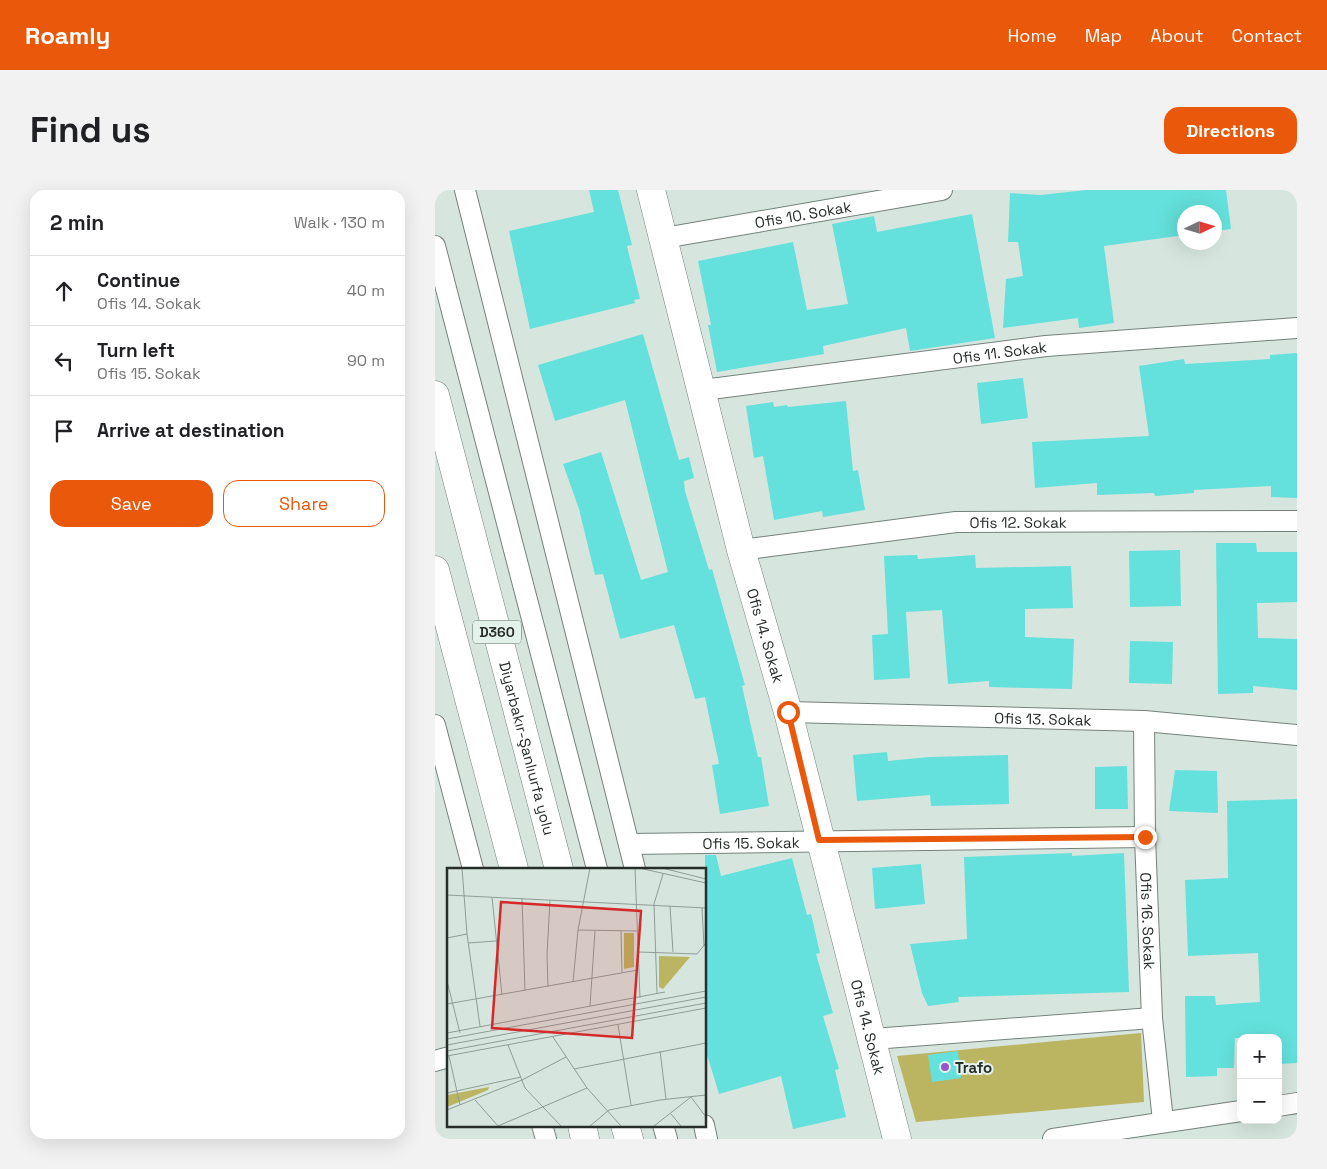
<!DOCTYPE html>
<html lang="en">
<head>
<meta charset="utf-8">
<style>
	:root { --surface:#fff; --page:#f2f2f2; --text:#202124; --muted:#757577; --line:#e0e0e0; --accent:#ea580c }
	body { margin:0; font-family:"Space Grotesk",sans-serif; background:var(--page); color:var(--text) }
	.controls { position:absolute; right:15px; bottom:15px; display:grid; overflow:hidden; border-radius:10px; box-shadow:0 5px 20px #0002 }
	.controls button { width:45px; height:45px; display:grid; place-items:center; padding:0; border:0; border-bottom:1px solid var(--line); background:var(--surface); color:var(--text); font:25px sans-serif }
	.compass { position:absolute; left:742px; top:15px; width:45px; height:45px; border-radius:50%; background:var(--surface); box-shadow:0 5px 20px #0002; rotate:86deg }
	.stop { position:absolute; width:15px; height:15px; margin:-11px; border:4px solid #ea580c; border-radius:50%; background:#fff }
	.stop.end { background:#ea580c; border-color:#fff; box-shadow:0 1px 5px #0008 }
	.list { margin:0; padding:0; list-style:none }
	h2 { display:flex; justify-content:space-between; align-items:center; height:65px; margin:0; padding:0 20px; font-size:21px }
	h2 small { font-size:16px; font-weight:400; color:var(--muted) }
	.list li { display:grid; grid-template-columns:32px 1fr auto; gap:15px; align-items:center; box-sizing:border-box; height:70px; padding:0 20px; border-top:1px solid var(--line) }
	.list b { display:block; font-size:19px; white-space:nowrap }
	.list p { margin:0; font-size:16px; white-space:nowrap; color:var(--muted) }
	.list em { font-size:16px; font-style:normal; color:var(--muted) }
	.actions { display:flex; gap:10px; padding:15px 20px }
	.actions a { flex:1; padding:11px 0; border:1px solid var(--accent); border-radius:15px; text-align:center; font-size:18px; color:var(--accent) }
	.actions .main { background:var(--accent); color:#fff }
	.icon { flex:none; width:28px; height:28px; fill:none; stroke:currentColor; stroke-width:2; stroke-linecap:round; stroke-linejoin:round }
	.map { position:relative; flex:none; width:862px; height:949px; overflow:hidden; border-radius:15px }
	header { display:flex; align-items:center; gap:30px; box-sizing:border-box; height:70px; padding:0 25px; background:var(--accent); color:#fff }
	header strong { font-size:24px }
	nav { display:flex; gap:28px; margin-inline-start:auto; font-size:18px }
	.intro { display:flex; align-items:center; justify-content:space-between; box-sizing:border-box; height:120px; padding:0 30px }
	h1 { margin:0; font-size:35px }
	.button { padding:12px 22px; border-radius:15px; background:var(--accent); color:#fff; font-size:18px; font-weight:700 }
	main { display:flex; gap:30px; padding:0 30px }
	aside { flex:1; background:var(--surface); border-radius:15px; box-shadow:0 5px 20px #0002 }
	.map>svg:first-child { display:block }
	.green { fill:#bbb561 }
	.building { fill:#64e1dc }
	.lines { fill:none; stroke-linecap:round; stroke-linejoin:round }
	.street-casing { stroke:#74827b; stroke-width:22 }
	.secondary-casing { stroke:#74827b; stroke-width:29 }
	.highway-casing { stroke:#74827b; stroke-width:29 }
	.street { stroke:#fff; stroke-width:20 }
	.secondary { stroke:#fff; stroke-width:28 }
	.highway { stroke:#fff; stroke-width:28 }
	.route { stroke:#ea580c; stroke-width:6 }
	.poi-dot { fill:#9656cc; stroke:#e3f3eb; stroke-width:2 }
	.labels { text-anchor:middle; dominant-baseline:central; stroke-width:4; stroke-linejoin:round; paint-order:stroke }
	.shield { fill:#e3f3eb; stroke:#5f6864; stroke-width:1 }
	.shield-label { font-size:14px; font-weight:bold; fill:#272d2a }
	.street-label { font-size:15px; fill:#272d2a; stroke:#e3f3eb }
	.poi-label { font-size:15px; font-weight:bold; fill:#272d2a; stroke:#e3f3eb; text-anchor:start }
	.inset-road { fill:none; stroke:#909c96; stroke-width:1 }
	.view { fill:#d62828; fill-opacity:0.15; stroke:#d62828; stroke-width:2.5 }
	.inset-edge { fill:none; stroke:#272d2a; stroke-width:2.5 }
</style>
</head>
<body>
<header>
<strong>Roamly</strong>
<nav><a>Home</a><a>Map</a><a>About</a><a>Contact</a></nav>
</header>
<div class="intro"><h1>Find us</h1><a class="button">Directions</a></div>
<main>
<aside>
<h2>2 min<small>Walk · 130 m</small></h2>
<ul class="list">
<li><svg class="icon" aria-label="ahead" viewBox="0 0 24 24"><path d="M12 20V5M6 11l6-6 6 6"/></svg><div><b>Continue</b><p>Ofis 14. Sokak</p></div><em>40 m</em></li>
<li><svg class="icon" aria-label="left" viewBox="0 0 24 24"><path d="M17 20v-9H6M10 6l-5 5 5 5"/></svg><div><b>Turn left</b><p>Ofis 15. Sokak</p></div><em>90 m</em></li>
<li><svg class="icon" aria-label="arrive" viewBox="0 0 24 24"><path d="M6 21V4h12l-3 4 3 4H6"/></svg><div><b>Arrive at destination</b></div></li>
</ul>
<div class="actions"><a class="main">Save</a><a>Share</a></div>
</aside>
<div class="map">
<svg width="862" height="949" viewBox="0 0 862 949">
	<rect width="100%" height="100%" fill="#d6e6de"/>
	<polygon class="green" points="706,843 709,912 481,932 462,866"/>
	<g class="building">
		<polygon points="154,0 183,0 197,55 192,56 205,109 199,110 200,113 95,139 74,41 159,22"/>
		<polygon points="651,0 791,0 796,39 780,41 780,22 750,22 750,45 669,56 679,133 644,138 643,128 568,138 571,89 588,86 583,52 573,52 575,3 606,5"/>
		<polygon points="537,24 560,148 475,161 471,138 388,156 389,164 282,182 273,135 276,135 263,71 358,52 372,120 413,114 397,34 439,26 442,42"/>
		<polygon points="208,144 244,270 254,267 259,288 249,291 250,301 274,380 277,379 310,495 307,496 323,567 326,567 334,616 285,624 277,575 284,574 270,507 260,509 239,435 185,449 168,384 160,385 144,319 128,274 166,262 206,390 233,382 190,210 120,231 103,175"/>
		<polygon points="862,163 862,308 836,307 836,296 759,300 759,303 720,306 719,303 662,305 662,293 600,298 597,252 714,246 704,176 749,169 750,174 835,169 835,165"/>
		<polygon points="588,188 593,228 546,234 542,193"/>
		<polygon points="411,211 418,281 423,280 430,320 388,327 387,321 339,330 328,266 319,268 311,216 338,212 339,217 352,215 353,217"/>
		<polygon points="781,353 821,353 822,362 862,362 862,412 822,413 823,448 862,449 862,500 818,496 818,503 783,504"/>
		<polygon points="745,360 746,416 695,417 694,361"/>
		<polygon points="482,365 483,369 540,365 541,378 636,376 638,418 590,419 590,447 639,449 637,499 554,497 554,491 513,494 507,420 471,422 475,488 439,490 437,445 453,444 449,366"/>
		<polygon points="695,451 738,452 737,494 694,493"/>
		<polygon points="452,562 453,571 494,567 573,565 574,614 496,616 495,605 422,611 418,565"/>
		<polygon points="692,576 693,619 660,619 660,577"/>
		<polygon points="740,580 782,581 783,623 734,621"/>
		<polygon points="862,609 862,873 843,874 843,848 800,848 799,878 782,878 782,886 751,887 750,806 780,806 781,815 825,812 823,763 753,766 750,690 793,688 792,611"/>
		<polygon points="637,663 637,666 689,663 694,802 523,807 524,812 493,816 487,803 475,754 532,749 529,667"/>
		<polygon points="270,665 281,665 286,686 357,668 372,725 376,724 385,763 381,764 398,823 388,826 404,879 400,880 411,927 358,939 346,886 284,904 270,858"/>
		<polygon points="486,674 490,714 440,719 437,678"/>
		<polygon points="523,861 526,888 497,892 493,865"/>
	</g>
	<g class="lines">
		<g class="street-casing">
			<g id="street">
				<polyline points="30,0 200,679"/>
				<path id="s1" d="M229,48L507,0"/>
				<polyline points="0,56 162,679"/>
				<path id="s2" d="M268,200L611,156L862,138"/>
				<path id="s3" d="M306,360L521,332L862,331"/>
				<path id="s4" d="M353,522L709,531L862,545"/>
				<path id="s5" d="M709,531L710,647L717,828L728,931"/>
				<polyline points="0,535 38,679"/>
				<path id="s6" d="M194,654L710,647"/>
				<polyline points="438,849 717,828"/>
				<polyline points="0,871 14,867"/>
				<polyline points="843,916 862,913"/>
				<polyline points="107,935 111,949"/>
				<polyline points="228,935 232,949"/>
				<polyline points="269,935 272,949"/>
				<polyline points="618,949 806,921"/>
			</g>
		</g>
		<g class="secondary-casing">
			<g id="secondary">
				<path id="s7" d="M216,0L306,360L353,522L462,949"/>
			</g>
		</g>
		<g class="highway-casing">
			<g id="highway">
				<path id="s8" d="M0,205L124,679"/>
				<polyline points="0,380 79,679"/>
				<polyline points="147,935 150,949"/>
				<polyline points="190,935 194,949"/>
			</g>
		</g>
		<use href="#street" class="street"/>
		<use href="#secondary" class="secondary"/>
		<use href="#highway" class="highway"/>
	</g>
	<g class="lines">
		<polyline class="route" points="353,522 384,650 710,647"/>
	</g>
	<circle class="poi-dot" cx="510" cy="877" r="5"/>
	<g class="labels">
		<rect class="shield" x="38" y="430.5" width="48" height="23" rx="4"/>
		<g class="shield-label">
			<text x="62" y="442">D360</text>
		</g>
		<g class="street-label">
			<text stroke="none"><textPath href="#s1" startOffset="141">Ofis 10. Sokak</textPath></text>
			<text stroke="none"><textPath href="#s2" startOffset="299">Ofis 11. Sokak</textPath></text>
			<text stroke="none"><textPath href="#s3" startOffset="279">Ofis 12. Sokak</textPath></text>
			<text stroke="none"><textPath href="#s7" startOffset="460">Ofis 14. Sokak</textPath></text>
			<text stroke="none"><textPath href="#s4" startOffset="255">Ofis 13. Sokak</textPath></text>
			<text stroke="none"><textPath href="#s8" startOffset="365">Diyarbakır-Şanlıurfa yolu</textPath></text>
			<text stroke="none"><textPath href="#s6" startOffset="122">Ofis 15. Sokak</textPath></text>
			<text stroke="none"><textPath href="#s5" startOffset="200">Ofis 16. Sokak</textPath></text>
			<text stroke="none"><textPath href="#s7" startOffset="865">Ofis 14. Sokak</textPath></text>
		</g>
		<g class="poi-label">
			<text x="520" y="877">Trafo</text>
		</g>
	</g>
	<g transform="translate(12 678)">
		<rect width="259" height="259" fill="#d6e6de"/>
		<path d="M177,65H187V99L177,101ZM212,88L243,89L216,121L212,119ZM42,219L41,222L0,239V227Z" fill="#bbb561"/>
		<path class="inset-road" d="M15,0L20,66L33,158M188,0L193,130M192,0L259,15M215,0L259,11M0,27L259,40M45,29L55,127M75,30L78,123M223,38L226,84M255,40L257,78M131,62L190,63M174,63L175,105M0,70L20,66M21,75L49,73M192,84L250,86L259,75M0,113L13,165M126,114L131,62L143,0M101,119L100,87L103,32M210,125L207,36L216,6M0,136L191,102M143,138L148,63M171,157L184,237M0,165L218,124M106,169L140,220L174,258M0,171L259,123M0,177L259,129M61,177L78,220L114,258M0,183L259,135M213,183L219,231M0,188L259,140M2,188L13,237M127,201L259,175M0,225L74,209M28,232L51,258L140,220M0,242L75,212L119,189M224,246L234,258M143,258L162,242L213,232L259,227M207,258L244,229L259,249"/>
		<path class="view" d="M54,34L194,43L185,170L45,160Z"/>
		<rect width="259" height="259" class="inset-edge"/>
	</g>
</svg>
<div class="controls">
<button>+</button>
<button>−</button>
</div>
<svg class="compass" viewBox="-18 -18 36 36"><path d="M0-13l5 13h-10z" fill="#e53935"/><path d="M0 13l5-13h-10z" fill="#757577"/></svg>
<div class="stop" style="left:353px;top:522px"></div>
<div class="stop end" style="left:710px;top:647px"></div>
</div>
</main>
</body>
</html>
